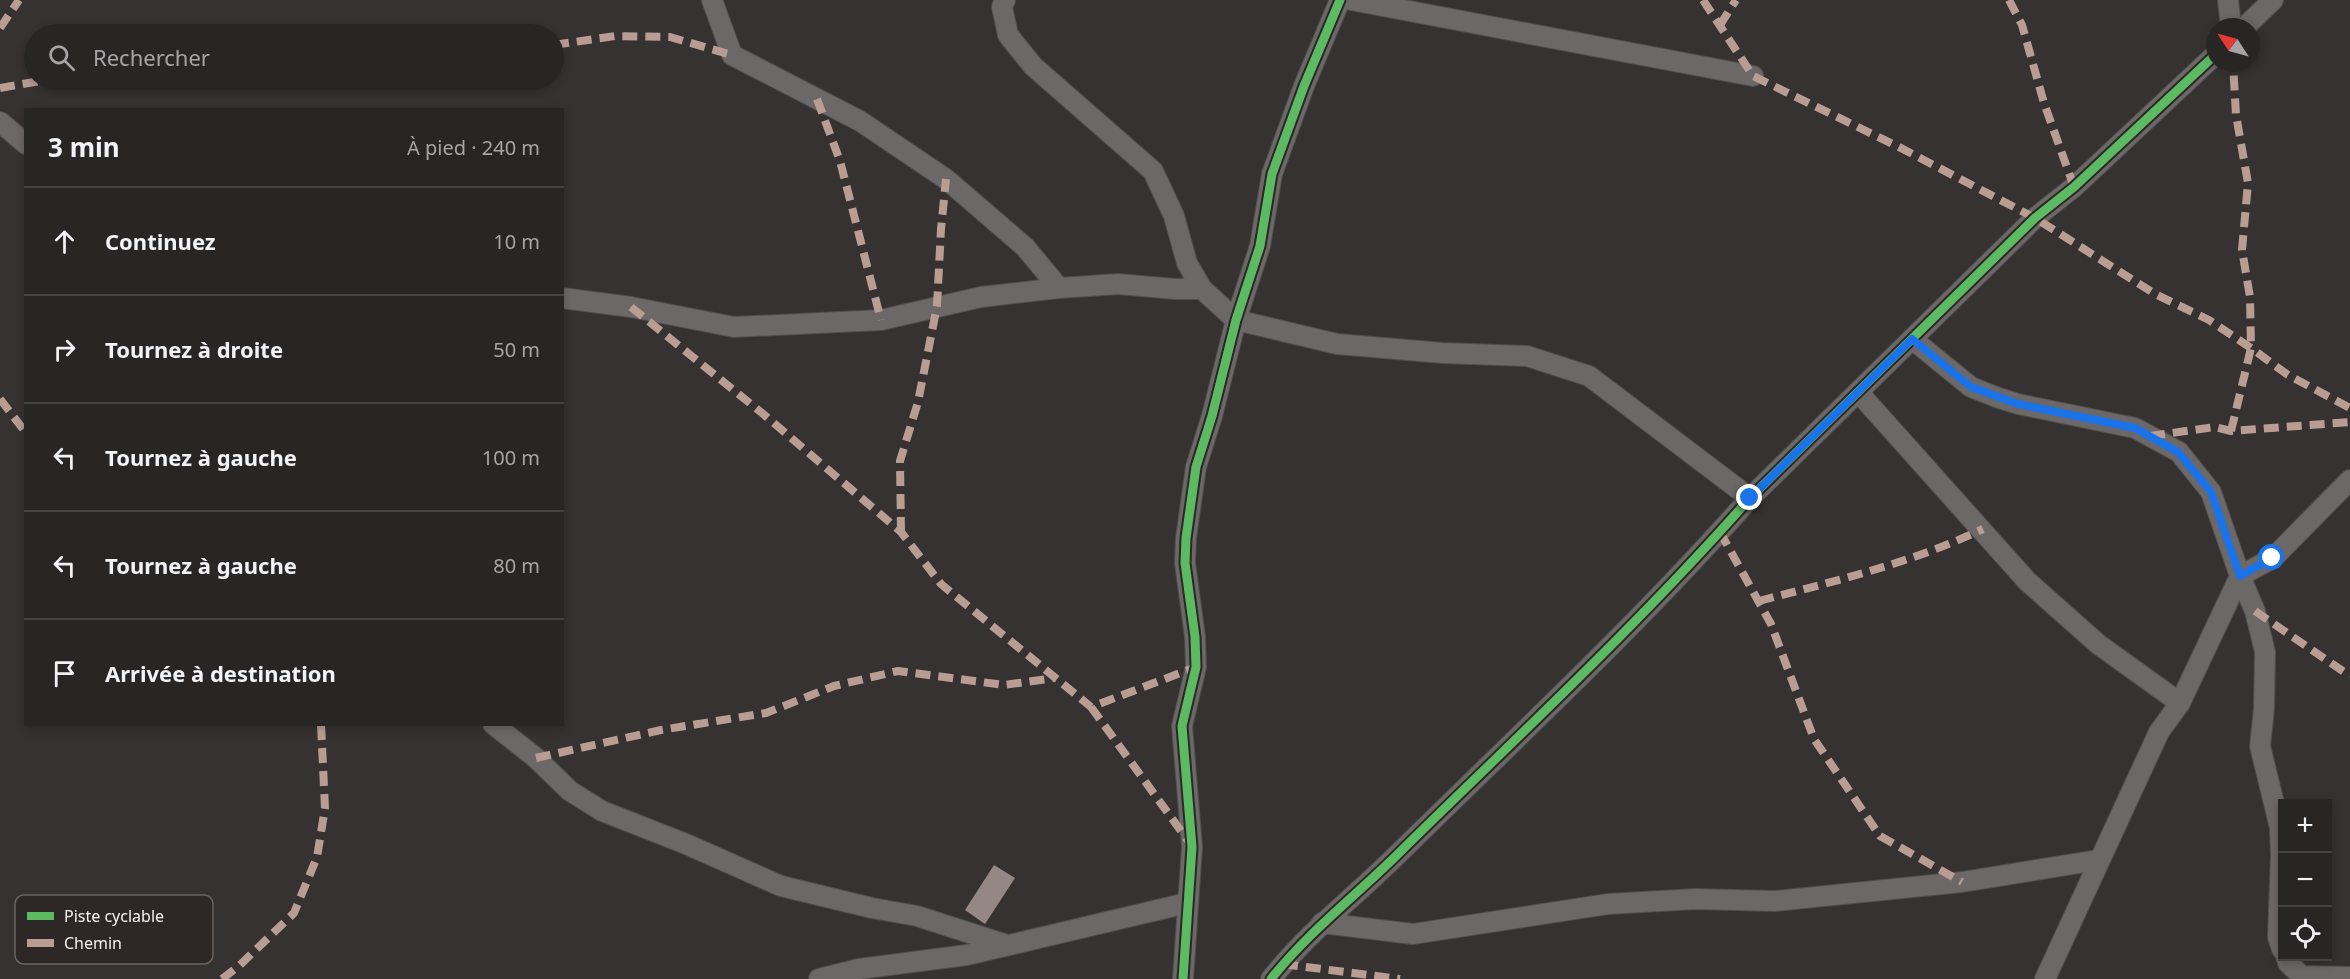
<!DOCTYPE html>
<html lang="fr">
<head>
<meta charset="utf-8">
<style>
	:root { --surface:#282625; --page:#343232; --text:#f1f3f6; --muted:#a5a5a7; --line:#444342 }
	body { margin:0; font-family:"Noto Sans",sans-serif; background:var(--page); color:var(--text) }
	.controls { position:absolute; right:18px; bottom:18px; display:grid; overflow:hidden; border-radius:0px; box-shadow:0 3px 9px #0003 }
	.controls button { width:54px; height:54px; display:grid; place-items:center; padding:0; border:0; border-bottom:2px solid var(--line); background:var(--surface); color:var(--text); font:30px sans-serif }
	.compass { position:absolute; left:2206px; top:18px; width:54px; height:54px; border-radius:50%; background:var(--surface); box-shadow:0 3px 9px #0003; rotate:306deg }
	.stop { position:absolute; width:18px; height:18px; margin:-14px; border:4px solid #1a73e8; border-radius:50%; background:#fff }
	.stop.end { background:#1a73e8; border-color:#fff; box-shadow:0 2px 6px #0008 }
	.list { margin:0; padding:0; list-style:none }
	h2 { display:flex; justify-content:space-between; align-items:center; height:78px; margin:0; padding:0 24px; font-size:26px }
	h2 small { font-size:20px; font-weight:400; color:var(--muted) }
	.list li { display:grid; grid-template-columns:39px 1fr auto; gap:18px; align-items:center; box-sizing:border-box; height:108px; padding:0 24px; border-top:2px solid var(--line) }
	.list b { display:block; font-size:22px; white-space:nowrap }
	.list em { font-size:20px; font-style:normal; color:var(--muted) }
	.icon { flex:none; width:33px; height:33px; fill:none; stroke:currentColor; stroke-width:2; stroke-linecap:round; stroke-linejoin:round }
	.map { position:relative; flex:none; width:2350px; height:979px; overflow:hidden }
	.search { position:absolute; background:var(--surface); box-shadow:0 3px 9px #0003; left:24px; top:24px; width:540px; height:66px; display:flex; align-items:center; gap:15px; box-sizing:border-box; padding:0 21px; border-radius:33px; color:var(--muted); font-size:22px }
	.panel { position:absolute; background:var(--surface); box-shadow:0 3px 9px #0003; left:24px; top:108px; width:540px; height:618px; border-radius:0px }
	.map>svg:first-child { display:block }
	.building { fill:#958884 }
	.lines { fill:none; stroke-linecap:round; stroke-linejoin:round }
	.minor-casing { stroke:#504e4d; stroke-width:22 }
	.minor { stroke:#6b6867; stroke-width:20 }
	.quiet { stroke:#b99d93; stroke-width:8; stroke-dasharray:15 8; stroke-linecap:butt }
	.cycleway-casing { stroke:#2d2725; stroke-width:13 }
	.cycleway { stroke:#5cba63; stroke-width:9 }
	.route { stroke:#1a73e8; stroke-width:8 }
	.key { fill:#2d2725; stroke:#696462; stroke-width:1.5 }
	.key-label { font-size:16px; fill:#f6f2f1 }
</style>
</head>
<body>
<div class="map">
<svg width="2350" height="979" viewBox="0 0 2350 979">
	<rect width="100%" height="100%" fill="#353231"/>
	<polygon class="building" points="994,865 1015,878 985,924 965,910"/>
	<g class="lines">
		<g class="minor-casing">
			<g id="minor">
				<polyline points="712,0 732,55 860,121 946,179 1025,247 1059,288"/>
				<polyline points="1005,0 1002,7 1008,35 1033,66 1153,171 1174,216 1187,263 1202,289 1236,320 1337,344 1443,353 1527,356 1589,376 1750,498"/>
				<polyline points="1351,0 1753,76"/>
				<polyline points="2228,0 2231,27"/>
				<polyline points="2245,27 2273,0"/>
				<polyline points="0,122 26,144"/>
				<polyline points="562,298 631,307 734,327 881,320 981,297 1059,288 1118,284 1175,289 1202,289"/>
				<polyline points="1912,339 1971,387 1996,397 2018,404 2135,428 2179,452 2211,492 2240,576 2255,611 2265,652 2264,709 2260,746 2280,828 2281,855 2278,937 2282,949"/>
				<polyline points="1859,393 2027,581 2098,644 2180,703"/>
				<polyline points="493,724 536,758 570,791 602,811 686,844 781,886 872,908 917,916 1007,945"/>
				<polyline points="1322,923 1413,934 1608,904 1695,899 1775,901 1962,882 2098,860"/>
				<polyline points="2286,956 2288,963 2302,976 2350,977"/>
				<polyline points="819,979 859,969 967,955 1187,903"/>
				<polyline points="1183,979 1192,847 1182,726 1196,667 1195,637 1185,563 1186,538 1196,467 1212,416 1236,320 1260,246 1272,174 1304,86 1340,0"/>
				<path d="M1271,979C1309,931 1357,895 1400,852C1518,736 1641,622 1750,498L2035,218L2074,187L2215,55"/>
				<polyline points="2045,979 2159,732 2180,703 2240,576 2273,558 2350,480"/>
			</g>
		</g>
		<use href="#minor" class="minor"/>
		<g class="quiet">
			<polyline points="1703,0 1753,76 1897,146 2035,218 2155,294 2209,320 2251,348 2288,375 2350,408"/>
			<polyline points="2009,0 2022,25 2044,103 2074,187"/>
			<polyline points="1720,25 1736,0"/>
			<polyline points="0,28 19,0"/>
			<polyline points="554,45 615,36 670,37 732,55"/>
			<polyline points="0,88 46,80"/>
			<polyline points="817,99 840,161 881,320"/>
			<polyline points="631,307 762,413 901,532 941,584 1091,707 1196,667"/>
			<polyline points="0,399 26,433"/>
			<polyline points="2231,431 2251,348 2250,297 2242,250 2248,183 2236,115 2233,63"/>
			<polyline points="2150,436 2215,427 2231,431 2350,422"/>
			<polyline points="901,532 900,461 918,402 937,306 941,229 946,179"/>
			<polyline points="1720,532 1771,624 1814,739 1880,836 1962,882"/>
			<path d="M1759,601C1835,581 1911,563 1983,529"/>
			<polyline points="2255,611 2350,676"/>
			<polyline points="1091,707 1189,842"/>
			<polyline points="536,758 661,730 766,713 834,686 898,671 1004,685 1055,678"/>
			<polyline points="1283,964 1400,979"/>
			<polyline points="222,979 240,965 294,913 317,857 325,808 321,724"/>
		</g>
		<g class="cycleway-casing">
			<g id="cycleway">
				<polyline points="1183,979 1192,847 1182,726 1196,667 1195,637 1185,563 1186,538 1196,467 1212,416 1236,320 1260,246 1272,174 1304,86 1340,0"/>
				<path d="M1271,979C1309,931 1357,895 1400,852C1518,736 1641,622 1750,498L2035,218L2074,187L2215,55"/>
			</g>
		</g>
		<use href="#cycleway" class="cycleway"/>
	</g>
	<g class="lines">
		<polyline class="route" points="1750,498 1912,339 1971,387 2018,404 2135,428 2178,452 2211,492 2240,576 2272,558"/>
	</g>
	<rect x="15" y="895" width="198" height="69" rx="9" class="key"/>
	<rect x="27" y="912" width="27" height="8" fill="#5cba63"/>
	<rect x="27" y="939" width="27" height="8" fill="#b99d93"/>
	<g class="key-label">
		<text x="64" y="922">Piste cyclable</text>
		<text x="64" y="949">Chemin</text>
	</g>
</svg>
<div class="controls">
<button>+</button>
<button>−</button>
<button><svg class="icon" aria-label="locate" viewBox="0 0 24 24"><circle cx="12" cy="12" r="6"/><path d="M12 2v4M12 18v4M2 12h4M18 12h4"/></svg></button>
</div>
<svg class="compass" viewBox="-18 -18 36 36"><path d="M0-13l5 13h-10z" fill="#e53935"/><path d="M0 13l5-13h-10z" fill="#a5a5a7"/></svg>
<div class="stop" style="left:2272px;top:558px"></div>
<div class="stop end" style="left:1750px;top:498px"></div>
<div class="search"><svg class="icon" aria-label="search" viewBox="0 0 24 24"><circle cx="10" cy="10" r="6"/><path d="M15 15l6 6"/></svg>Rechercher</div>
<section class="panel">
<h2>3 min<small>À pied · 240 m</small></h2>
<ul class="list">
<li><svg class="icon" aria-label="ahead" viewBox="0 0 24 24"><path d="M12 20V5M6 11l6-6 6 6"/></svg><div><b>Continuez</b></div><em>10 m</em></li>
<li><svg class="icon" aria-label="right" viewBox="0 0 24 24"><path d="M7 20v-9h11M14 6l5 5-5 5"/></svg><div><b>Tournez à droite</b></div><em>50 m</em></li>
<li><svg class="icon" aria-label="left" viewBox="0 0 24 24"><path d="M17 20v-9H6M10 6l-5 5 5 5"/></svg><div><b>Tournez à gauche</b></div><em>100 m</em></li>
<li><svg class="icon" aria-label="left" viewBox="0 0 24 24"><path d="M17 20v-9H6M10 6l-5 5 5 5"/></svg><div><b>Tournez à gauche</b></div><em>80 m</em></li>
<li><svg class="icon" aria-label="arrive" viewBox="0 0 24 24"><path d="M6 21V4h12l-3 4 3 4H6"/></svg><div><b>Arrivée à destination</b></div></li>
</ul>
</section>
</div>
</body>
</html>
